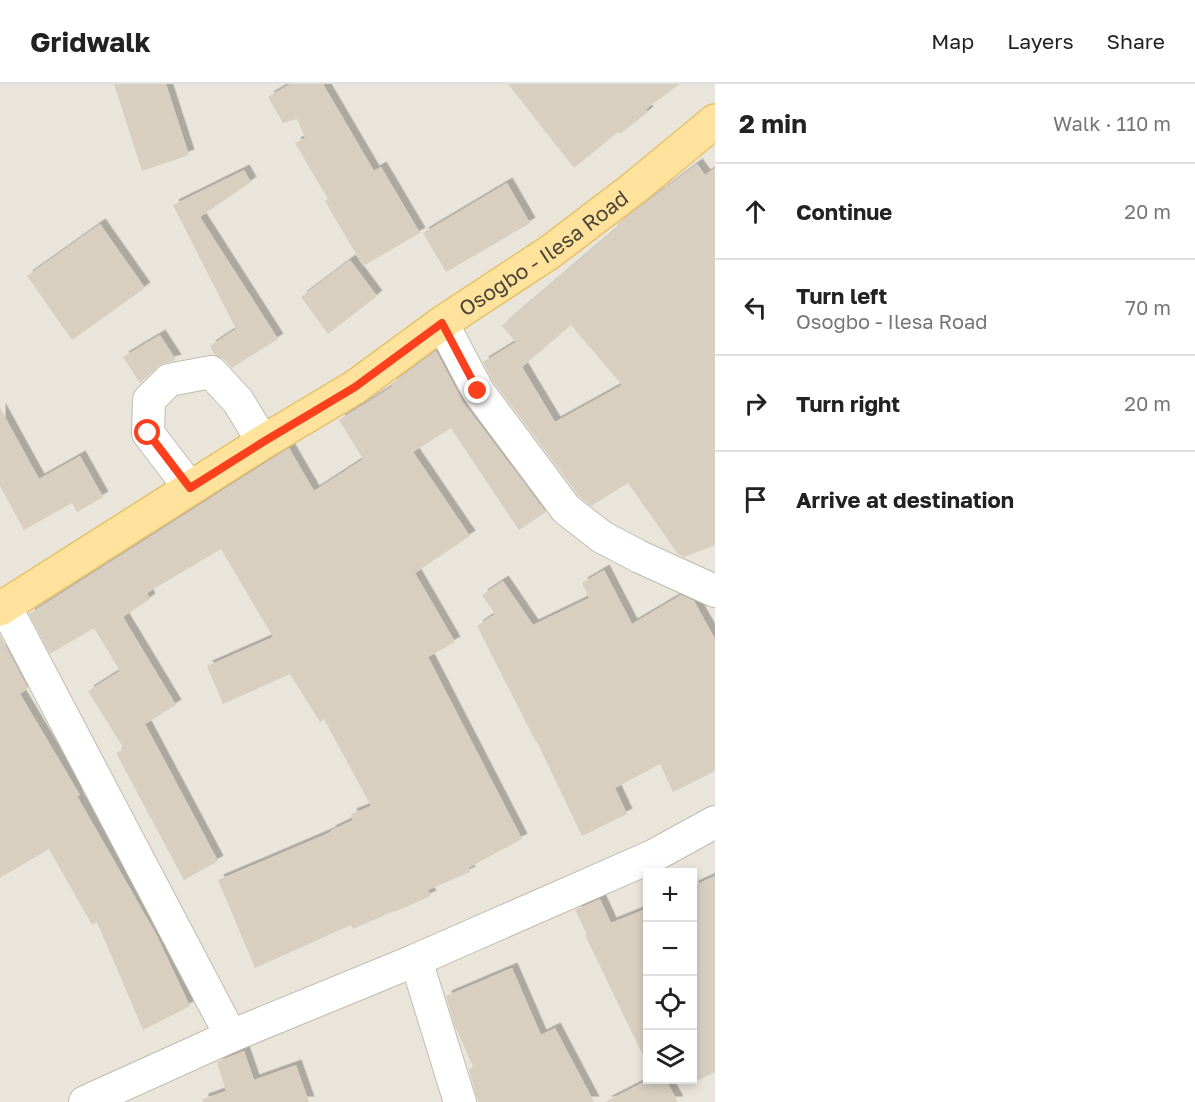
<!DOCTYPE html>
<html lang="en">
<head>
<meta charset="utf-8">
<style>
	:root { --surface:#fff; --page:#f6f6f6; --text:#222; --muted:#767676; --line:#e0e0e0 }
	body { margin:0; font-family:"Golos Text",sans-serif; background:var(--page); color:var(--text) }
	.controls { position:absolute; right:18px; bottom:18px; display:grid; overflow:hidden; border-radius:0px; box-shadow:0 3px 9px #0003 }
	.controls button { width:54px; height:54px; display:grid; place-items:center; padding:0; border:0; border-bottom:2px solid var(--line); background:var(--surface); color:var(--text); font:30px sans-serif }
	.stop { position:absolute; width:18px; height:18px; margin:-14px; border:4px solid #fc3f1d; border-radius:50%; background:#fff }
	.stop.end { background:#fc3f1d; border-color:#fff; box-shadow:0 2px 6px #0008 }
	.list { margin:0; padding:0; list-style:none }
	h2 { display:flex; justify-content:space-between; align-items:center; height:78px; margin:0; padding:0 24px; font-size:26px }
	h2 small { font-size:20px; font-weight:400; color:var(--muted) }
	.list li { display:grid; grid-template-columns:39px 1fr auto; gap:18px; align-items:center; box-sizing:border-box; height:96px; padding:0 24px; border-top:2px solid var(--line) }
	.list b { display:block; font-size:22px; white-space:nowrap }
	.list p { margin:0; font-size:20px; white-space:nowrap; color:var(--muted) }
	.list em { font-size:20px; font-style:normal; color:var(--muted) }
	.icon { flex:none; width:33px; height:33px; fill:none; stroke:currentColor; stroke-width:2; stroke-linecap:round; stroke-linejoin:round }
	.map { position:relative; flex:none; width:715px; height:1018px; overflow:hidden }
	header { display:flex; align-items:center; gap:36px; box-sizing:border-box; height:84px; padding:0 30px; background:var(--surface); border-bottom:2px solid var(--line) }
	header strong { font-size:28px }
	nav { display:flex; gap:33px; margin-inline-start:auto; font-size:21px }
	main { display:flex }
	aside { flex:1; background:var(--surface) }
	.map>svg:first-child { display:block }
	.residential { fill:#eae5da; fill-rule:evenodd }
	.building { fill:#d8cfc1; fill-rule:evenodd; filter:url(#shadow) }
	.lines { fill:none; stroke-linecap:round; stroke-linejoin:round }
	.minor-casing { stroke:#c2bbae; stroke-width:34 }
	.major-casing { stroke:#e6c16a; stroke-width:36 }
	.minor { stroke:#fff; stroke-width:32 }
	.major { stroke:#ffe39c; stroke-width:33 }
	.route { stroke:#fc3f1d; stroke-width:8 }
	.labels { text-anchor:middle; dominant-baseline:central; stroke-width:6; stroke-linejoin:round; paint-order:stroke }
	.street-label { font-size:21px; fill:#4b4439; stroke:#fff }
</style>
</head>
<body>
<header>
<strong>Gridwalk</strong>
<nav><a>Map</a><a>Layers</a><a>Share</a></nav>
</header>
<main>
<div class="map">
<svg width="715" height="1018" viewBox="0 0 715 1018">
	<defs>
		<filter id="shadow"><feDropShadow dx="5.5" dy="-5.5" stdDeviation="0" flood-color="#0004"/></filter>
	</defs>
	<rect width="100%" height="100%" fill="#f6f3ec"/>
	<path class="residential" d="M0,0H715V1018H0ZM648,788H692V996H648Z"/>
	<g class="building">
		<polygon points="114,0 166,0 189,71 142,87"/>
		<polygon points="290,0 323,0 374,87 381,83 420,149 363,182 325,117 328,115 295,59 305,54 297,35 283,39 268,13"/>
		<polygon points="508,0 680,0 646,25 648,28 620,50 618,48 574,84"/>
		<path d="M697,80L705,91L715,84V461L684,473L678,470L628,399L591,422L579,412L493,297L483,278L516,258L502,242L619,142L617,140ZM571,241L622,301L555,338L522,283Z"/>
		<polygon points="244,86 251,98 200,133 278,255 232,284 224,275 215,271 210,262 236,245 173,121"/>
		<polygon points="507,99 530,139 446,188 423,149"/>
		<polygon points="100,140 145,204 72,256 27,192"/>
		<polygon points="350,176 377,212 328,250 301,213"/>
		<polygon points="160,251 176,276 165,279 157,283 140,299 123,273"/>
		<polygon points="436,267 463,318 546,428 519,446 451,344 413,368 470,452 415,489 455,558 428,573 522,755 468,784 470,788 428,806 431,812 394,828 394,827 353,845 351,841 255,884 218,796 331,748 330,747 353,736 351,730 371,722 324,635 320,638 290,590 223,620 207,582 273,553 221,465 147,509 150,515 123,533 176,621 145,640 218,777 184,796 116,669 124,665 88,607 120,587 94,544 50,570 29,530 289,364 314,407 363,375 339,336 393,302 391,300"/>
		<polygon points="0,324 39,395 80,372 103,413 77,428 72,419 24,446 0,402"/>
		<polygon points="604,486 632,540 681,511 694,517 715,555 715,687 673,708 660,680 615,704 627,730 582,752 537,658 536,658 477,542 495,530 482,511 503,497 533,541 589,514 582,499"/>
		<polygon points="0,551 28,604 20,610 80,711 77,712 156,850 190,922 143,946 97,838 92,841 49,765 0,794"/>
		<polygon points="715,792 715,988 693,999 693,802"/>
		<polygon points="600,815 611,839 648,824 648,982 585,851 587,850 575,826"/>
		<polygon points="512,884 541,951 555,944 594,1018 478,1018 469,985 473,983 455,942 446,912"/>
		<polygon points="244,967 254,996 296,981 309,1018 203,1018 203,1015 226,1007 217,978"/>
		<polygon points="648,996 666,996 678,1018 605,1018"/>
	</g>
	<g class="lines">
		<g class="minor-casing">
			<g id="minor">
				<polyline points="442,239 478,307 566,425 602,453 640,473 715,507"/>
				<polyline points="190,404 148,349 149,316 169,296 211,288 238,317 263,358"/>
				<polyline points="5,522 231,952"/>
				<polyline points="416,876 460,1018"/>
				<polyline points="85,1018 231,952 416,876 653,772 715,738"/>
			</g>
		</g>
		<g class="major-casing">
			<g id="major">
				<path id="s1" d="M0,525L263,358L355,303L442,239L550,168L634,104L715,37"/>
			</g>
		</g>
		<use href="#minor" class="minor"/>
		<use href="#major" class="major"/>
	</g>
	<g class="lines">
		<polyline class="route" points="148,349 190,404 263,358 355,303 442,239 478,307"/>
	</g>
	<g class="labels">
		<g class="street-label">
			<text stroke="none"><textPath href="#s1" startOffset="650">Osogbo - Ilesa Road</textPath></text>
		</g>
	</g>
</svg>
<div class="controls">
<button>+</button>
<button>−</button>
<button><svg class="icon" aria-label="locate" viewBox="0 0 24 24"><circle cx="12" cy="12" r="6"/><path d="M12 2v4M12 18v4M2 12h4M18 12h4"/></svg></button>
<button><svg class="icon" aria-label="layers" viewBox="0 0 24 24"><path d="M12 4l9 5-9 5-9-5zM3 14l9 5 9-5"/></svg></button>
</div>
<div class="stop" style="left:148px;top:349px"></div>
<div class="stop end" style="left:478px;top:307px"></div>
</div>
<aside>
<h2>2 min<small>Walk · 110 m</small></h2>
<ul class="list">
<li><svg class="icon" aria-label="ahead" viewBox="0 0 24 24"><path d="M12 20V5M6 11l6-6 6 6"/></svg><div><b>Continue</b></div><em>20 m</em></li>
<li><svg class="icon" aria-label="left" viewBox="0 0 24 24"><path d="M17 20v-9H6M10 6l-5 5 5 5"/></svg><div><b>Turn left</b><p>Osogbo - Ilesa Road</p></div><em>70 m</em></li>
<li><svg class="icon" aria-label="right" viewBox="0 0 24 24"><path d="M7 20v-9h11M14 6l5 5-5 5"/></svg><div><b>Turn right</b></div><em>20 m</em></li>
<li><svg class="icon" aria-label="arrive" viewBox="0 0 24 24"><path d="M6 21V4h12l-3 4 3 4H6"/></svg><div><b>Arrive at destination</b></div></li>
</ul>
</aside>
</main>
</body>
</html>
